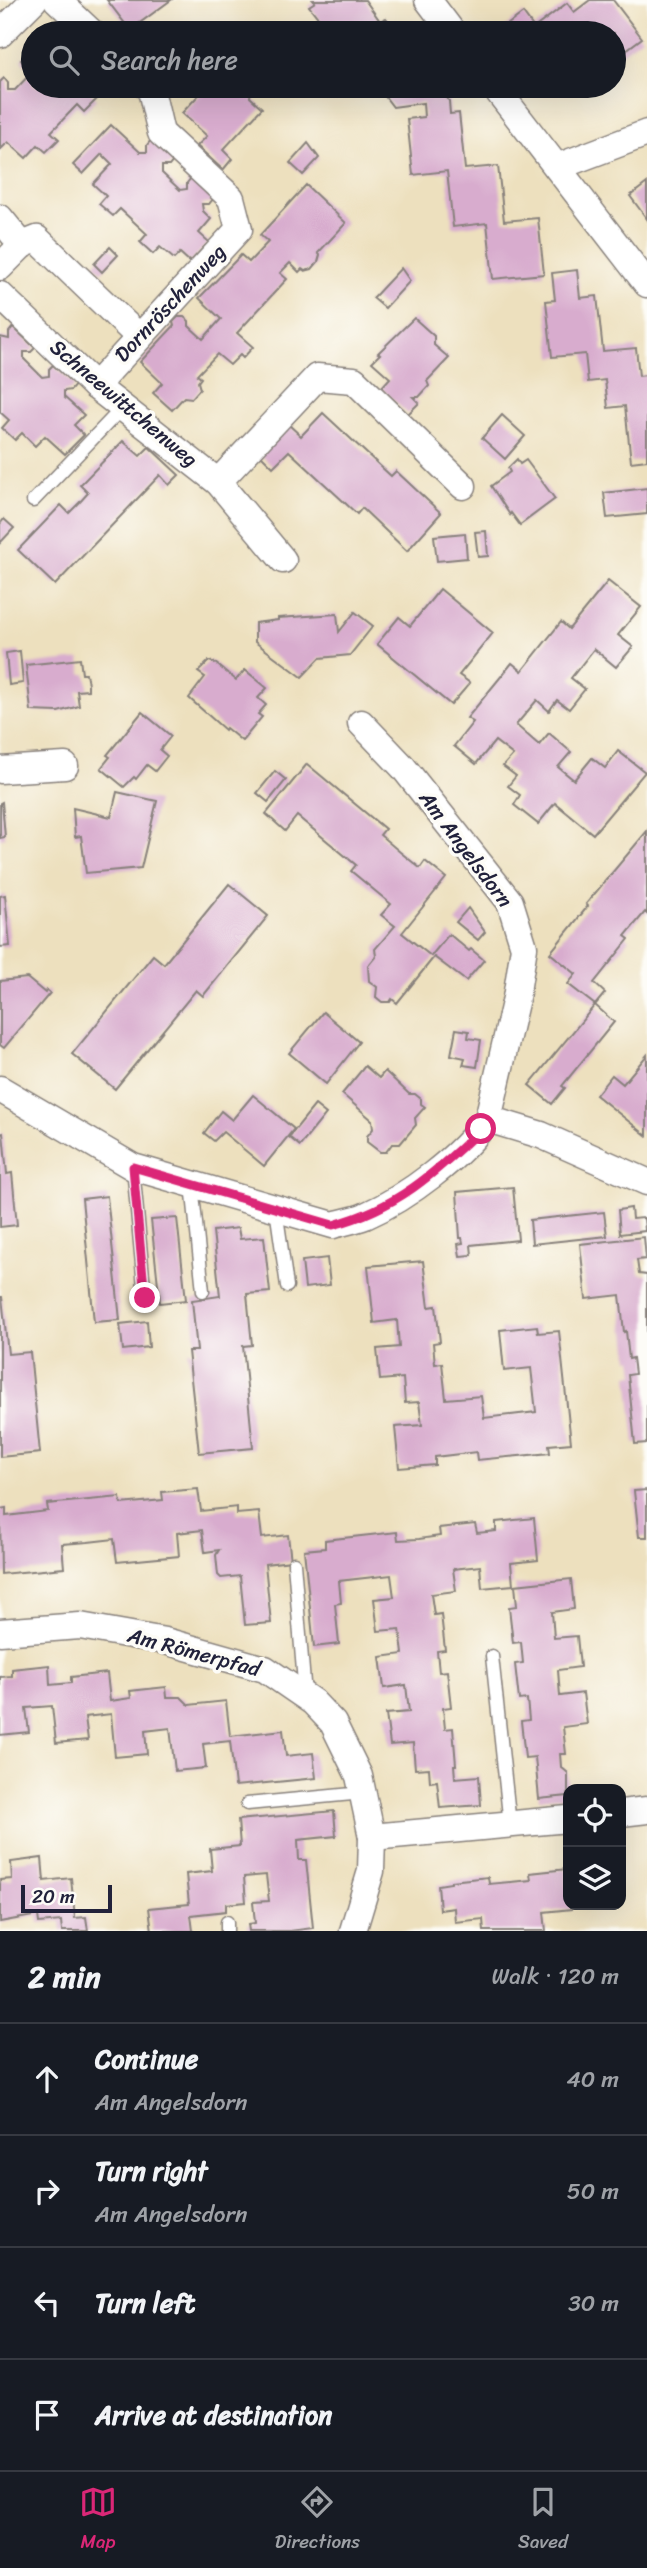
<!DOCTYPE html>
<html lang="en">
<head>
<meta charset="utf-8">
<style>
	:root { --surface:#171b24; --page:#20242c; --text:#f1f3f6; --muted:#9ea1a6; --line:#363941; --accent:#db2777 }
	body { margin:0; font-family:Sriracha,sans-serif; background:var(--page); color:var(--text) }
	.controls { position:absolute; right:21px; bottom:21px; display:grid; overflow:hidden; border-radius:14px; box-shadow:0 7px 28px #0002 }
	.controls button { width:63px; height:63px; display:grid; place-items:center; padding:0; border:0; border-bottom:2px solid var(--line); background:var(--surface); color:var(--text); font:35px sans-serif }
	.scale { position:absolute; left:21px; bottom:18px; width:91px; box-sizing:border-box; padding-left:7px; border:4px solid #22223b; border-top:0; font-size:19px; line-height:24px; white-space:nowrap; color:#22223b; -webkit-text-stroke:5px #fdfcf7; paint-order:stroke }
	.stop { position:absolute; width:21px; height:21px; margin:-16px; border:5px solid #db2777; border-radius:50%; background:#fff }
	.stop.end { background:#db2777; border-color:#fff; box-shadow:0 2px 7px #0008 }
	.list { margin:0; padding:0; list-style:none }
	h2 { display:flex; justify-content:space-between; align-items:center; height:91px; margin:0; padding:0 28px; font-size:30px }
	h2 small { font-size:23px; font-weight:400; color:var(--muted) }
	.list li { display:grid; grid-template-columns:46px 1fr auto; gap:21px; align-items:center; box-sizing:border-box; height:112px; padding:0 28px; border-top:2px solid var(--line) }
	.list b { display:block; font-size:26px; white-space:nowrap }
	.list p { margin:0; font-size:23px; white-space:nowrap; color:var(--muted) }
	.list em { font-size:23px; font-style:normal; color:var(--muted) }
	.icon { flex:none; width:38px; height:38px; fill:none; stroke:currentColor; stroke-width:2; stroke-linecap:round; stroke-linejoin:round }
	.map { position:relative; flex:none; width:647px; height:1931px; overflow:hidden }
	.search { position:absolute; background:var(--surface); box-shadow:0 7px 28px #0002; left:21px; right:21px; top:21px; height:77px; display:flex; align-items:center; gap:18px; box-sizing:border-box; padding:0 24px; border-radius:38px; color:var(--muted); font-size:26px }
	.sheet { height:539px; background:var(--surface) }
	nav { display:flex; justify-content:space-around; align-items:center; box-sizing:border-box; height:98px; border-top:2px solid var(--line); background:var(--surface); font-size:19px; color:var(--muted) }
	nav a { display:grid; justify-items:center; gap:4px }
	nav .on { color:var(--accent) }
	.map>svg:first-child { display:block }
	.building { fill:#d8acce }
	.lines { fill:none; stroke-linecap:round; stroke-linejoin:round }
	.lane-casing { stroke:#88817c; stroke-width:15 }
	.street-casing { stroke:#88817c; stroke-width:29 }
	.lane { stroke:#fff; stroke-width:12 }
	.street { stroke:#fff; stroke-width:26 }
	.route { stroke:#db2777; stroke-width:9 }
	.labels { text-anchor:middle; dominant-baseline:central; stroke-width:7; stroke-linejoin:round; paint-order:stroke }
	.street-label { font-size:21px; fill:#22223b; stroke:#fdfcf7 }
</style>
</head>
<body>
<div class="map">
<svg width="647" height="1931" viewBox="0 0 647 1931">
	<rect width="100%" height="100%" fill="#fdfcf7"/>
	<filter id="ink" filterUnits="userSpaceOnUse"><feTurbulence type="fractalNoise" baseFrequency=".0143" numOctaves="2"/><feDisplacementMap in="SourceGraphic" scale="14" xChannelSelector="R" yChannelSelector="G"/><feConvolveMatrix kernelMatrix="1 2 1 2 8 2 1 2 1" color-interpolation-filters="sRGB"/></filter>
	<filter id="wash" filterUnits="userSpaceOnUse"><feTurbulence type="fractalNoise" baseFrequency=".00686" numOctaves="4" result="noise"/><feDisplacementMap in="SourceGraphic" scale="28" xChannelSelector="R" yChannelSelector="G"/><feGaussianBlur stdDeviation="1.57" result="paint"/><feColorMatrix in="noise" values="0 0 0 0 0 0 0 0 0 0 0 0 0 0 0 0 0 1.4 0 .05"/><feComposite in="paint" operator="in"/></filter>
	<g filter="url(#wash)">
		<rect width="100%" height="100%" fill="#ede0be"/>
		<g id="blocks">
			<g class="building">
				<polygon points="107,0 171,0 130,30"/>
				<polygon points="313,0 365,0 380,21 386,18 398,33 330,33 309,6 315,2"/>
				<polygon points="590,0 613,0 642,38 614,59 614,33 507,33 503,28 523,13 534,28 567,3 574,12"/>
				<polygon points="33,48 33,65 25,65 21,60"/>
				<polygon points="33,71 33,86 95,86 89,92 97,99 84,112 77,105 51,132 59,139 46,152 38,145 26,158 8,142 0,150 0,82 4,78 8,83 8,90 15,90"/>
				<polygon points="207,86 247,86 251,90 250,97 262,108 223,150 232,159 223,170 197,146 207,136 182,113"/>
				<polygon points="377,86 437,86 449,101 450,114 459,113 465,169 498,166 504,221 538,218 544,274 493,279 487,223 453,227 447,171 413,175 407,119 424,117 423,103 393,107"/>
				<polygon points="111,125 140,152 147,152 147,145 151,140 173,161 169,166 162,166 162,173 180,190 187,189 187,183 191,178 213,199 209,204 202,204 203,211 211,219 199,233 209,242 190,262 180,253 174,259 160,247 153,254 140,242 147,234 120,209 113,216 99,204 106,196 93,184 112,164 102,154 83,174 73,165"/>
				<polygon points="308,143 319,158 303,175 290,163"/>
				<polygon points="647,183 647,219 630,196"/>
				<polygon points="306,185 346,223 318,253 320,255 318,262 312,269 305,271 302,269 299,272 290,263 280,273 287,279 237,333 253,347 243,358 240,355 230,365 217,354 197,375 201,378 198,382 200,389 192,398 184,397 172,410 153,393 162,383 140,362 174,326 173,322 178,317 184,317 189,321 189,326 203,339 221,319 199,298 241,255 249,262 268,242 260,235"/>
				<polygon points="110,247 118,255 102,272 94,264"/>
				<polygon points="401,268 410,281 385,308 373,298"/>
				<polygon points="577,270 580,298 597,296 603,351 636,348 639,376 647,375 647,460 631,462 625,406 608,408 605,380 588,382 585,354 552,357 546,301 555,300 552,273"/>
				<polygon points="414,318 434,336 434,345 449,358 427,381 429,386 419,397 413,397 419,403 408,414 381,388 390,378 372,362 380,354 378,353"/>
				<polygon points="13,327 35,348 31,352 24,352 24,359 42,377 49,376 49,369 53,365 75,385 71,390 64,391 64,397 84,415 74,425 84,435 65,454 45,436 35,446 22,433 15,440 2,428 9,420 0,412 0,337 9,339 9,332"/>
				<polygon points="323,413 391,476 396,471 441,513 407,551 362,508 357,514 289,451 273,467 261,455 289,425 301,436"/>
				<polygon points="502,415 525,436 505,459 482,438"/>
				<polygon points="123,441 140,456 149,447 179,475 169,485 160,475 55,585 18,550 61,505 69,513 79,503 88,493 80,485"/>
				<polygon points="517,459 520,464 526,460 555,499 520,525 511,513 510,515 491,486 510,472 508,468"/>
				<polygon points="647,488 647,514 607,518 604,493"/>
				<polygon points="4,519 14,528 0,543 0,524"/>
				<polygon points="486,531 488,556 478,557 475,532"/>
				<polygon points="465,533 467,558 437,561 434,536"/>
				<polygon points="608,581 641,607 618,635 633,647 616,667 594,649 571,678 585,689 569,709 557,700 549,711 537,700 516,725 539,745 549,733 571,752 558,767 574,780 592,758 605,768 618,751 645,772 593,834 555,803 538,824 514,805 520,795 508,786 516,776 503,766 513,755 495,741 476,764 454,746 473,722 467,718 512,663 522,671 561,622 569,629"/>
				<polygon points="440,589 493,633 459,675 470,683 451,705 377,644 399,617 410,626"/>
				<polygon points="355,612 373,626 350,655 320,658 302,677 255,642 255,623 278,620 278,618 337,614 339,632"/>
				<polygon points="20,651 23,683 9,685 6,653"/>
				<polygon points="80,659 82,674 86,674 88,684 88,690 77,691 79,706 58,712 31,711 26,665"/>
				<polygon points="209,661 215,663 236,680 245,670 267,688 258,698 266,705 258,714 262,717 242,741 226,728 225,730 189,698 205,677 198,672"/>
				<polygon points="142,712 171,736 160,750 167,756 155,771 147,765 136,779 134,777 124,787 101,768 110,757 107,755"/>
				<polygon points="307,764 385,829 380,835 400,852 420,868 425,861 446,878 402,933 431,956 449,934 469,951 471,949 484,960 466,981 434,957 397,1003 392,999 390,1002 382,1002 376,997 377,987 369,981 368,966 376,956 375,949 395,926 381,915 391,904 351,871 356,865 297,816 285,831 266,814"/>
				<polygon points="275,771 286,780 268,802 257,793"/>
				<polygon points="117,792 157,801 141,868 86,873 81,836 75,837 73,808 111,817"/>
				<polygon points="2,802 5,837 0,838 0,803"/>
				<polygon points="647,831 647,914 645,912 625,936 629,939 594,983 605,993 595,1005 614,1022 562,1086 565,1088 552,1104 529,1085 595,1005 568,984 576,974 550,953 588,906 586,904"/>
				<polygon points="229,884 268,916 203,996 196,990 115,1089 72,1054 153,955 164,964"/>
				<polygon points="5,895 10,946 0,947 0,896"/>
				<polygon points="468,908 485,932 478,940 456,922"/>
				<polygon points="27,978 45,993 47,990 50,993 4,1048 0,1045 0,981"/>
				<polygon points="323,1012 359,1042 326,1084 289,1053"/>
				<polygon points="456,1029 469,1031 468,1038 481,1040 477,1067 463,1065 465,1058 451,1055"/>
				<polygon points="647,1055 647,1136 596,1095 612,1075 623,1084"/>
				<polygon points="365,1066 379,1078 385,1071 409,1094 415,1094 421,1099 421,1104 425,1107 415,1118 416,1125 400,1144 392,1144 386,1152 380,1152 367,1142 367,1136 373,1129 372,1120 342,1094"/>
				<polygon points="253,1095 294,1129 264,1166 223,1132 214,1141 204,1133 221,1111 232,1120"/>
				<polygon points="315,1105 326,1114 300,1146 289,1137"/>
				<polygon points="3,1133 7,1174 12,1173 17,1225 0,1227 0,1134"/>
				<polygon points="513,1187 518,1240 471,1245 472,1255 460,1256 458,1244 463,1243 462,1238 460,1238 457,1192"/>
				<polygon points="107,1196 120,1320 94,1322 82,1199"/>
				<polygon points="631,1208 632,1219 644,1218 645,1231 620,1234 618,1210"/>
				<polygon points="604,1212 607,1236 532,1244 530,1220"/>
				<polygon points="177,1218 186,1300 160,1303 151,1220"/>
				<polygon points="238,1228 240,1239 264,1237 270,1292 247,1294 252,1345 243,1346 253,1448 199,1453 188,1351 197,1351 192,1300 220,1296 213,1231"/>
				<polygon points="644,1237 646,1259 637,1260 639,1274 647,1275 647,1443 635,1444 628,1375 635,1374 633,1358 629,1359 626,1331 624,1332 620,1295 586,1299 580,1244"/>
				<polygon points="327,1258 330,1285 305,1288 302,1261"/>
				<polygon points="423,1261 429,1307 436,1306 440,1342 433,1343 435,1364 442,1363 446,1399 481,1396 484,1418 536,1412 531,1368 504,1371 500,1330 537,1326 538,1333 559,1331 571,1443 549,1445 550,1453 477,1460 476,1452 435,1457 435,1465 399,1468 395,1427 422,1425 419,1402 405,1403 403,1378 380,1380 377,1349 399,1347 397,1320 374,1323 368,1266"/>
				<polygon points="0,1297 2,1297 8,1354 30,1352 40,1453 0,1457"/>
				<polygon points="147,1321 149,1347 123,1350 120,1324"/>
				<polygon points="198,1489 201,1511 237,1507 237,1514 259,1512 262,1538 288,1535 291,1561 265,1564 271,1623 245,1625 240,1576 221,1578 218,1575 216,1555 219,1550 205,1552 202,1530 177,1533 179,1556 117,1562 114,1539 88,1542 62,1544 64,1568 1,1574 0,1509 6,1508 6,1516 48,1511 47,1504 120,1497 121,1504 163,1500 162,1492"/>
				<polygon points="647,1490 647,1537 639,1537 634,1491"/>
				<polygon points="534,1518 538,1560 511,1563 513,1585 482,1588 480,1566 453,1569 456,1591 431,1594 434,1615 441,1614 445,1650 437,1651 439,1672 447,1671 451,1707 443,1708 445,1729 453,1728 456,1765 454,1765 455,1778 479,1776 481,1805 440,1808 437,1781 430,1782 429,1768 415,1769 413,1743 390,1745 386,1714 409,1712 406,1685 384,1688 380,1657 403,1654 400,1629 378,1631 374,1599 394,1597 391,1575 339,1581 341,1603 335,1604 339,1644 314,1647 304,1550 325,1548 325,1540 397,1532 398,1540 419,1539 440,1536 439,1528 475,1524 477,1533 496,1531 496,1522"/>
				<polygon points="571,1579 574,1609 552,1612 554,1638 577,1636 580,1667 558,1670 560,1696 583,1693 587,1724 563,1727 566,1754 560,1754 561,1767 568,1773 568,1796 539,1799 535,1757 525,1758 521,1721 529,1720 527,1699 519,1700 515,1664 523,1663 521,1642 513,1643 509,1607 517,1606 515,1585"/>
				<polygon points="49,1665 50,1685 71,1683 71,1677 107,1673 110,1701 131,1698 130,1691 166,1687 167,1697 181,1697 189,1705 226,1701 230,1736 283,1730 286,1756 313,1753 316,1778 235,1786 230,1741 203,1744 206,1768 175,1771 170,1728 145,1731 147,1754 115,1757 111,1714 85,1717 88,1740 56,1743 52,1706 26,1708 29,1732 0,1735 0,1677 12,1676 12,1669"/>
				<polygon points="334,1811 336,1836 298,1840 299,1860 306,1860 313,1928 290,1931 249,1931 248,1924 255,1923 253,1902 269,1901 266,1875 244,1877 246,1902 226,1904 226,1911 191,1915 193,1931 152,1931 149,1908 189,1904 186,1874 212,1871 210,1849 240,1846 238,1820"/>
				<polygon points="42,1858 44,1881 71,1878 75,1918 86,1917 88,1931 62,1931 61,1921 39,1923 38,1915 0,1922 0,1880 12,1879 11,1862"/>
				<polygon points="567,1869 568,1905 571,1905 571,1909 544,1912 546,1931 484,1931 483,1919 455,1922 454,1908 440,1910 438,1885 451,1883 451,1881 488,1877 489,1884 531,1880 530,1873"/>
			</g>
		</g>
	</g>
	<g filter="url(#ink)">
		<use href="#blocks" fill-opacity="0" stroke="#88817c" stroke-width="2"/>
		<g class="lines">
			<g class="lane-casing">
				<g id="lane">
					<polyline points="33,501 123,407"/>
					<polyline points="133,1167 145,1298"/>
					<polyline points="192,1184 203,1291"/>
					<polyline points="276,1209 287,1286"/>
					<polyline points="294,1563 305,1695"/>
					<polyline points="492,1656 510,1825"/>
					<polyline points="247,1804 363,1793"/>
					<polyline points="227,1922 227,1931"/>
				</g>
			</g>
			<g class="street-casing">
				<g id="street">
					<polyline points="57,0 92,33"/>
					<polyline points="428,0 453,33"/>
					<polyline points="0,34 34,0"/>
					<polyline points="494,86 647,284"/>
					<polyline points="557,167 647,133"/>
					<polyline points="0,218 22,245 0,267"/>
					<polyline points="22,245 37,239 138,336"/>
					<polyline points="0,295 95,386 218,482 283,560"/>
					<polyline points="95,386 239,229 231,198 161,133 151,90 146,86"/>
					<polyline points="218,482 317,377 354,380 463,486"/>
					<polyline points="361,723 403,767 510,902 524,947 516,998 488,1119 541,1135 647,1182"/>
					<polyline points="0,770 65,766"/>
					<path d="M0,1089L133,1167L333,1225C343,1222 355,1220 365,1216C408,1197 461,1157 488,1119"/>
					<polyline points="0,1632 80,1626 165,1641 265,1669 313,1702 333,1723 359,1776 372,1837 371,1871 353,1931"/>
					<polyline points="621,1813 647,1810"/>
					<polyline points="372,1837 568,1819"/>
				</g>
			</g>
			<use href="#lane" class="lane"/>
			<use href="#street" class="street"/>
		</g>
	</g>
	<g class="lines" filter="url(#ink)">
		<path class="route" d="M145,1298L133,1167L333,1225C397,1208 434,1174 481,1129"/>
	</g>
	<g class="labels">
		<g class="street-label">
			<text transform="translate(170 303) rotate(-47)">Dornröschenweg</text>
			<text transform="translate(124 403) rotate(40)">Schneewittchenweg</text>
			<text transform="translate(466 849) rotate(53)">Am Angelsdorn</text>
			<text transform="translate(194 1652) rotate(15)">Am Römerpfad</text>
		</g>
	</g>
</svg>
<div class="controls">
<button><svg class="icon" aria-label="locate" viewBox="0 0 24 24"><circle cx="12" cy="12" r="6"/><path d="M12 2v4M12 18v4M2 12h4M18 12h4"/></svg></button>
<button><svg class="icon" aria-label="layers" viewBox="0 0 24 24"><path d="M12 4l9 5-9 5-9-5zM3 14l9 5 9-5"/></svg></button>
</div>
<div class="scale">20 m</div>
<div class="stop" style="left:481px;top:1129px"></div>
<div class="stop end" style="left:145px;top:1298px"></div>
<div class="search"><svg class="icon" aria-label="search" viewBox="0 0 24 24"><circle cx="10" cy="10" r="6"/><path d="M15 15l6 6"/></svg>Search here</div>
</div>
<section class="sheet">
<h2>2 min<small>Walk · 120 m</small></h2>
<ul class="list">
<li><svg class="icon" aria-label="ahead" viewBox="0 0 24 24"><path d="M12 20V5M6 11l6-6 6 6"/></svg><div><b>Continue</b><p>Am Angelsdorn</p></div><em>40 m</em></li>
<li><svg class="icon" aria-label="right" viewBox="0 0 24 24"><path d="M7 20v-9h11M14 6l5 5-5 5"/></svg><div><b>Turn right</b><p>Am Angelsdorn</p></div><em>50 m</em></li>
<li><svg class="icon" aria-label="left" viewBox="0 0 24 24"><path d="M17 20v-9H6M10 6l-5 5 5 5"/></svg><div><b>Turn left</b></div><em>30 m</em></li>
<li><svg class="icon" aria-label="arrive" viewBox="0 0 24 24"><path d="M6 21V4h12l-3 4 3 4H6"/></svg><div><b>Arrive at destination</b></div></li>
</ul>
</section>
<nav>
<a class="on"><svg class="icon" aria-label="map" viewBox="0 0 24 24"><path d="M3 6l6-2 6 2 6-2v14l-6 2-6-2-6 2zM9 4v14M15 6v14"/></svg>Map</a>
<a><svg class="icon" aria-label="directions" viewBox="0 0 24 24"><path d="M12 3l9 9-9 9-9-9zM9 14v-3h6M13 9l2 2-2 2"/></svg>Directions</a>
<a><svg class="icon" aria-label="saved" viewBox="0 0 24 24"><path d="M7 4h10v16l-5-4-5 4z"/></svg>Saved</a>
</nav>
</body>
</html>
